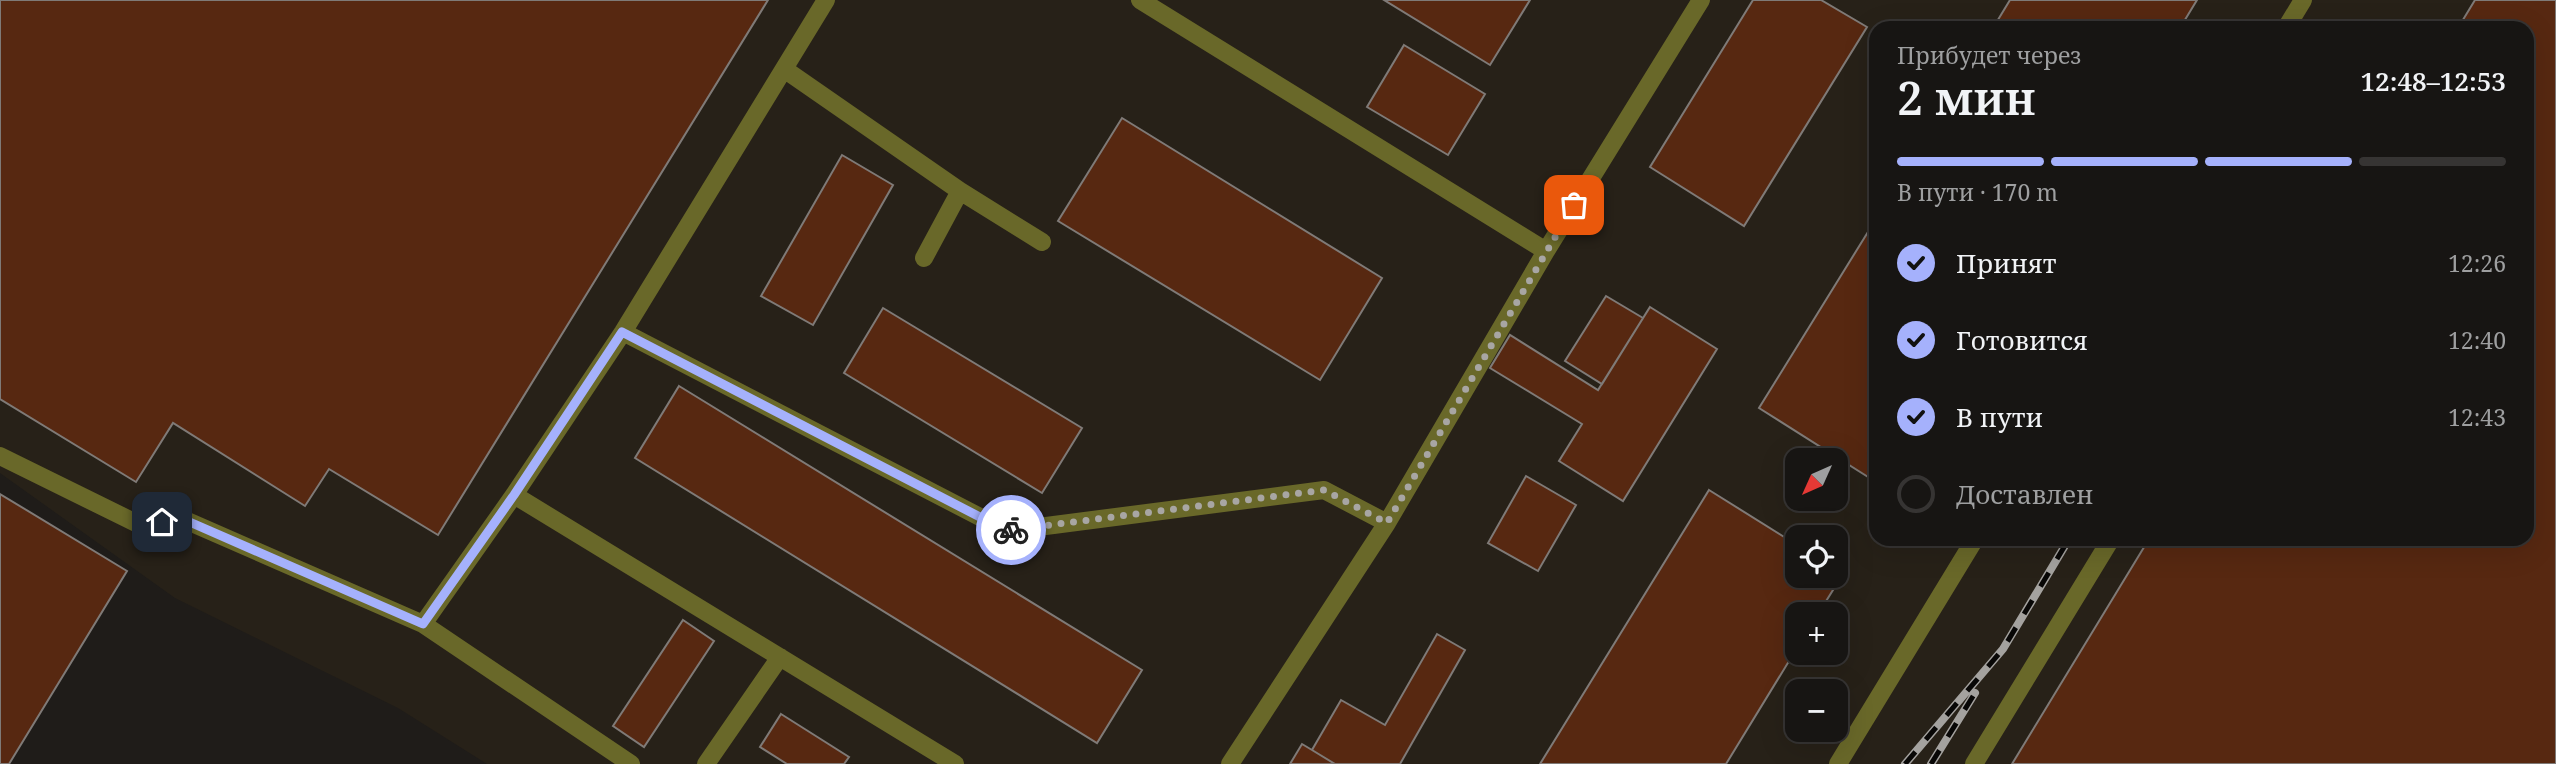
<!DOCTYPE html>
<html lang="ru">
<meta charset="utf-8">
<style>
body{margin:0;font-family:"Noto Serif",serif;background:#201e1c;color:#f1f3f6;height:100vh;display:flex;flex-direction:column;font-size:26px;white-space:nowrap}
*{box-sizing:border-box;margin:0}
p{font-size:23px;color:#9e9fa0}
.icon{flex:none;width:38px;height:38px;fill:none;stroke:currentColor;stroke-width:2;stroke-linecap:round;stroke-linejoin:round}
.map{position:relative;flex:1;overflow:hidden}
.details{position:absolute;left:1869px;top:21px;width:665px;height:525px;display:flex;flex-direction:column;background:#171513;border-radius:21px;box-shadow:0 7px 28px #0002,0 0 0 2px #363433}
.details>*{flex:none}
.needle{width:46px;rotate:225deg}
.tools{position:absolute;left:1785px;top:448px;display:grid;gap:14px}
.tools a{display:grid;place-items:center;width:63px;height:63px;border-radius:14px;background:#171513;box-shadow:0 7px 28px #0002,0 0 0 2px #363433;font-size:35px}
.pin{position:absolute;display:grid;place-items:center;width:60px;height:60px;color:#fff;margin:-30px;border-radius:14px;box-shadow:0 4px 10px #0006}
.courier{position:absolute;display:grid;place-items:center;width:70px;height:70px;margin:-35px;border:5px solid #a5b1fc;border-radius:50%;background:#fff;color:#222;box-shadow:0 2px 9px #0007}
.head em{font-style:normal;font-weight:600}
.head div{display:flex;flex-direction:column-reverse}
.head{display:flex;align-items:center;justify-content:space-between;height:119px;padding:0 28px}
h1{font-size:46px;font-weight:600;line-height:52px}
.bar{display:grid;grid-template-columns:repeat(4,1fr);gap:10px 7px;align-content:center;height:84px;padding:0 28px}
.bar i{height:9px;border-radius:5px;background:#363433}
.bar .current{background:#a5b1fc}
.bar p{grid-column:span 4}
ol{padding:0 28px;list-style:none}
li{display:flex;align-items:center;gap:21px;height:77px}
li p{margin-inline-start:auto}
li .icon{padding:7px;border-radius:50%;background:#a5b1fc;color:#111;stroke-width:4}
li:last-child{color:#9e9fa0}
li i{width:38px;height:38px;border:4px solid #363433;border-radius:50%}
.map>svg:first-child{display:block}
.built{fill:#272118;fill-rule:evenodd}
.building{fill:#572811;stroke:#7f7a77;stroke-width:2}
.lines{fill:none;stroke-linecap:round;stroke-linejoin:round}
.minor{stroke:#696829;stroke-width:18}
.rail-casing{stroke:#a4a29f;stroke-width:8}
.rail{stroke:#080706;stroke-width:5;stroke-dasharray:16;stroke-linecap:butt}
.done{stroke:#a8a6a3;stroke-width:7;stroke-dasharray:0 12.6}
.route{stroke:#a5b1fc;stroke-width:9}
</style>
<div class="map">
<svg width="2556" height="764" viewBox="0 0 2556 764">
<rect width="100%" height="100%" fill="#1f1c19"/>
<path class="built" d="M0,0H2556V764H487L398,708L175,598L0,473ZM1876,28H2527V539H1876ZM1797,460H1836V499H1797ZM1797,537H1836V576H1797ZM1797,614H1836V653H1797ZM1797,691H1836V730H1797Z"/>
<path class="building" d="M0,0H768L438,535L329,469L305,506L173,423L136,482L0,399Z
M1384,0H1530L1490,65Z
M1753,0H1821L1867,27L1744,226L1650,167Z
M2010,0H2197L2180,28H1993Z
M2475,0H2556V764H2012L2149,539H2527V28H2458Z
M1404,45L1485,94L1448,155L1367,107Z
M1122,118L1382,278L1320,380L1058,221Z
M842,155L893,185L813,325L761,296Z
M1876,219V482L1759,408Z
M1606,296L1643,318L1602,384L1565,361Z
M1650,307L1717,349L1623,501L1559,461L1582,424L1490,368L1510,335L1598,390Z
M883,308L1082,428L1042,493L844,373Z
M679,386L1142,670L1097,743L635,458Z
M1526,476L1576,505L1538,571L1488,543Z
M1709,490L1797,545V576H1836V570L1843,574L1818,614H1797V648L1726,764H1540Z
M0,494L127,571L9,764H0Z
M683,620L714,641L644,747L613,726Z
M1437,634L1465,650L1400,764H1335L1312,750L1341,700L1385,725Z
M781,714L849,757L844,764H787L760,747Z
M1302,744L1312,750L1335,764H1290Z"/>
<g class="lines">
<path class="minor" d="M1140,0L1546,251L1701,0
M2286,28L2303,0
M784,69L960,191L924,258
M960,191L1042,242
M623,332L1007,531L1324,490L1387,523
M0,456L140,525L185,520L423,624L514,495L623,332L826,0
M514,495L955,764
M423,624L631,764
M706,764L780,657
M1230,764L1387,523L1546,251
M1838,764L1975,539
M1974,764L2111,539"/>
<defs>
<path id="rail" d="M1905,764L2003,649L2069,539
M1931,764L1975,693"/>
</defs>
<use href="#rail" class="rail-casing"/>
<use href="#rail" class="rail"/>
</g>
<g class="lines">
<path class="done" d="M1011,530L1324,490L1387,523L1574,205"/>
<path class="route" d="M162,522L185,520L423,624L514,495L622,332L1007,531L1011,530"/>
</g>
</svg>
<div class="tools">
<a><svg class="needle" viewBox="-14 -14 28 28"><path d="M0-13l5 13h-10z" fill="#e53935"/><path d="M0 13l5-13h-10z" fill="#9e9fa0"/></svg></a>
<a><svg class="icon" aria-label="locate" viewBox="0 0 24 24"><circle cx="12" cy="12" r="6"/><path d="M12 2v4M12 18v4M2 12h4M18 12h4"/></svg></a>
<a>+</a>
<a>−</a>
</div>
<div class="pin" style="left:1574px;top:205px;background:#ea580c"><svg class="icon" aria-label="bag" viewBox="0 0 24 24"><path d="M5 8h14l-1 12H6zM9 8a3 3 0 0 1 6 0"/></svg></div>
<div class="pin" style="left:162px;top:522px;background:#1f2937"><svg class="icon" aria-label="home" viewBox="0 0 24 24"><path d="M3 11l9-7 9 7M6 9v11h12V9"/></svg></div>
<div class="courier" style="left:1011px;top:530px"><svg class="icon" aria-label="bike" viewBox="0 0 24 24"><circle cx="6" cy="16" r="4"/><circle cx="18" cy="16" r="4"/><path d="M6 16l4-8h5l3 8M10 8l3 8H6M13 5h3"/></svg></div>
<section class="details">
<div class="head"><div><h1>2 мин</h1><p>Прибудет через</p></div><em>12:48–12:53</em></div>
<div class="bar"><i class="current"></i><i class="current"></i><i class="current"></i><i></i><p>В пути · 170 m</p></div>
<ol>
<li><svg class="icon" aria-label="check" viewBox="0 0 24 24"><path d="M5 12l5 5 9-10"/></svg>Принят<p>12:26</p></li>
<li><svg class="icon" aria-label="check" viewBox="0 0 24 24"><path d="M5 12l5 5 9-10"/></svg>Готовится<p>12:40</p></li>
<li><svg class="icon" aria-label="check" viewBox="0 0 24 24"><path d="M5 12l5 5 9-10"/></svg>В пути<p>12:43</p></li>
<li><i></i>Доставлен</li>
</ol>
</section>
</div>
